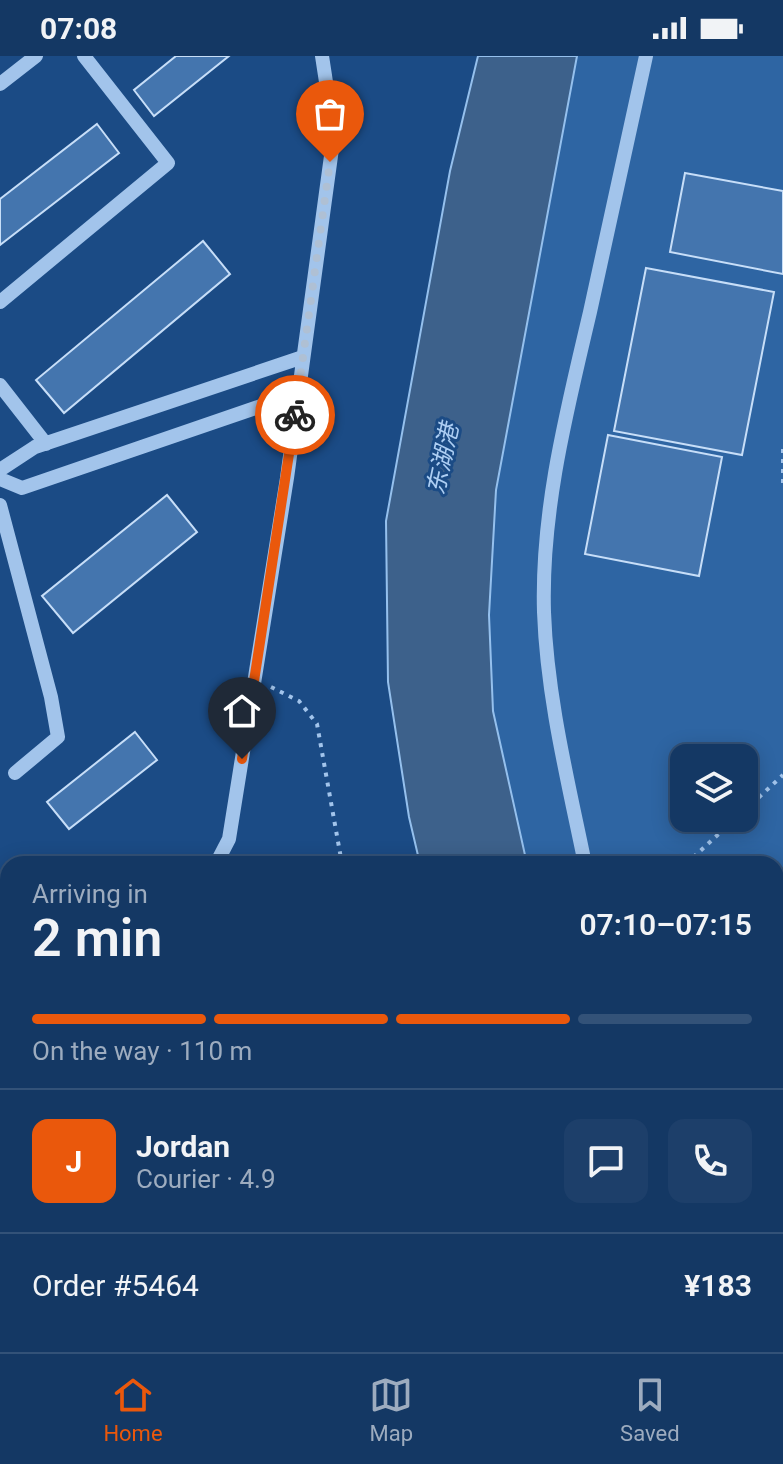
<!DOCTYPE html>
<meta charset="utf-8">
<style>
body{margin:0;font-family:Roboto,"Noto Sans SC",sans-serif;background:#1d3f6a;color:#f1f3f6;height:100vh;display:flex;flex-direction:column;font-size:30px;white-space:nowrap}
*{box-sizing:border-box;margin:0}
p{font-size:26px;color:#9dacbf}
.icon{flex:none;width:44px;height:44px;fill:none;stroke:currentColor;stroke-width:2;stroke-linecap:round;stroke-linejoin:round}
.map{position:relative;flex:1;overflow:hidden}
.side{position:absolute;left:0px;top:800px;width:784px;height:496px;display:flex;flex-direction:column;background:#143864;border-radius:24px 24px 0 0;box-shadow:0 4px 20px #0003,0 0 0 2px #335278}
.side>*{flex:none}
.tools{position:absolute;left:670px;top:688px;display:grid;gap:16px}
.tools a{display:grid;place-items:center;width:88px;height:88px;border-radius:16px;background:#143864;box-shadow:0 4px 20px #0003,0 0 0 2px #335278;font-size:40px}
.pin{position:absolute;display:grid;place-items:center;width:68px;height:68px;color:#fff;margin:-82px -34px;border-radius:50% 50% 50% 0;rotate:-45deg;box-shadow:0 0 8px #0007}
.pin .icon{rotate:45deg}
.courier{position:absolute;display:grid;place-items:center;width:80px;height:80px;margin:-40px;border:6px solid #ea580c;border-radius:50%;background:#fff;color:#222;box-shadow:0 2px 10px #0007}
.headline em{font-style:normal;font-weight:600}
.headline div{display:flex;flex-direction:column-reverse}
.headline{display:flex;align-items:center;justify-content:space-between;height:136px;padding:0 32px}
h1{font-size:52px;font-weight:600;line-height:60px}
.bar{display:grid;grid-template-columns:repeat(4,1fr);gap:12px 8px;align-content:center;height:96px;padding:0 32px}
.bar i{height:10px;border-radius:6px;background:#335278}
.bar .current{background:#ea580c}
.bar p{grid-column:span 4}
.line{display:flex;align-items:center;gap:20px;padding:0 32px;border-top:2px solid #335278}
.line div{flex:1}
.round{display:grid;place-items:center;flex:none;width:84px;height:84px;border-radius:16px;background:#1d3f6a}
.status{display:flex;justify-content:space-between;align-items:center;height:56px;padding:0 40px;background:#143864;direction:ltr}
.status svg{height:22px;fill:currentColor}
.menu{display:flex;justify-content:space-around;align-items:center;height:112px;border-top:2px solid #335278;background:#143864;font-size:22px;color:#9dacbf}
.menu a{display:grid;justify-items:center;gap:4px}
.menu .current{color:#ea580c}
.map>svg:first-child{display:block}
.green{fill:#2e65a3;fill-rule:evenodd}
.water{fill:#3d618b;stroke:#95c0ed;stroke-width:2}
.lines{fill:none;stroke-linecap:round;stroke-linejoin:round}
.river{stroke:#3d618b;stroke-width:38}
.building{fill:#4475ae;stroke:#c7def8;stroke-width:2}
.path{stroke:#a2c4eb;stroke-width:4;stroke-dasharray:4 6;stroke-linecap:butt}
.minor{stroke:#a2c4eb;stroke-width:14}
.done{stroke:#afc0d4;stroke-width:8;stroke-dasharray:0 14.4}
.route{stroke:#ea580c;stroke-width:10}
.labels{text-anchor:middle;dominant-baseline:central;stroke-width:6;stroke-linejoin:round;paint-order:stroke}
.water-label{font-size:24px;font-style:italic;fill:#adcef3;stroke:#1b4b85}
</style>
<div class="status"><b>07:08</b><svg viewBox="0 0 49 12"><path d="M0 12V9h3v3zM5 12V6h3v6zM10 12V3h3v9zM15 12V0h3v12zM26 1h20v11H26zM47 4h2v5h-2z"/></svg></div>
<div class="map">
<svg width="783" height="1296" viewBox="0 0 783 1296">
<rect width="100%" height="100%" fill="#1b4b85"/>
<path class="green" d="M577,0H783V1296H647L645,1288H776V808H527L493,655L489,559L491,491L496,434ZM684,702H744V762H684Z"/>
<path class="water" d="M478,0H577L496,434L489,559L493,655L527,808H420L409,761L388,626L386,465L450,115Z
M541,1288H645L647,1296H542Z"/>
<g class="lines">
<path class="river" d="M0,1268L8,1250"/>
</g>
<path class="building" d="M176,0H229L154,60L134,34Z
M97,68L119,97L0,189V143Z
M685,117L783,135V218L670,196Z
M203,185L230,218L64,357L36,324Z
M646,212L774,236L742,399L614,375Z
M608,379L722,401L699,520L585,498Z
M167,439L197,476L73,577L42,540Z
M135,676L157,704L69,773L47,746Z
M340,1288H364L370,1296H329Z"/>
<g class="lines">
<path class="path" d="M783,393V431
M271,631L299,645L317,668L342,808
M744,755L783,719
M686,808L736,762
M447,1296L448,1288"/>
<path class="minor" d="M0,28L36,0
M0,246L168,107L84,0
M0,329L46,388
M0,414L35,391L303,301
M0,423L22,432L299,337
M0,449L51,641L58,681L15,717
M216,808L229,783L287,422L334,78L322,0
M585,808C568,725 547,641 544,556C541,454 567,354 590,256C609,171 627,85 646,0
M0,1014L8,1023
M0,1080L8,1074
M413,1288L415,1296
M695,1288L697,1296
M246,1296L255,1288"/>
</g>
<g class="lines">
<path class="done" d="M295,359L330,106"/>
<path class="route" d="M242,703L295,359"/>
</g>
<g class="labels">
<g class="water-label">
<text transform="translate(443 403) rotate(-78)">东湖港</text>
</g>
</g>
</svg>
<div class="tools">
<a><svg class="icon" aria-label="layers" viewBox="0 0 24 24"><path d="M12 4l9 5-9 5-9-5zM3 14l9 5 9-5"/></svg></a>
</div>
<div class="pin" style="left:330px;top:106px;background:#ea580c"><svg class="icon" aria-label="bag" viewBox="0 0 24 24"><path d="M5 8h14l-1 12H6zM9 8a3 3 0 0 1 6 0"/></svg></div>
<div class="pin" style="left:242px;top:703px;background:#1f2937"><svg class="icon" aria-label="home" viewBox="0 0 24 24"><path d="M3 11l9-7 9 7M6 9v11h12V9"/></svg></div>
<div class="courier" style="left:295px;top:359px"><svg class="icon" aria-label="bike" viewBox="0 0 24 24"><circle cx="6" cy="16" r="4"/><circle cx="18" cy="16" r="4"/><path d="M6 16l4-8h5l3 8M10 8l3 8H6M13 5h3"/></svg></div>
<section class="side">
<div class="headline"><div><h1>2 min</h1><p>Arriving in</p></div><em>07:10–07:15</em></div>
<div class="bar"><i class="current"></i><i class="current"></i><i class="current"></i><i></i><p>On the way · 110 m</p></div>
<div class="line" style="height:144px"><b class="round" style="background:#ea580c;color:#fff">J</b><div><b>Jordan</b><p>Courier · 4.9</p></div><a class="round"><svg class="icon" aria-label="chat" viewBox="0 0 24 24"><path d="M4 5h16v11H9l-5 4z"/></svg></a><a class="round"><svg class="icon" aria-label="phone" viewBox="0 0 24 24"><path d="M5 4h4l2 5-3 2q2 4 5 5l2-3 5 2v4C11 20 4 13 5 4z"/></svg></a></div>
<div class="line" style="height:104px"><div>Order #5464</div><b>¥183</b></div>
</section>
</div>
<nav class="menu">
<a class="current"><svg class="icon" aria-label="home" viewBox="0 0 24 24"><path d="M3 11l9-7 9 7M6 9v11h12V9"/></svg>Home</a>
<a><svg class="icon" aria-label="map" viewBox="0 0 24 24"><path d="M3 6l6-2 6 2 6-2v14l-6 2-6-2-6 2zM9 4v14M15 6v14"/></svg>Map</a>
<a><svg class="icon" aria-label="saved" viewBox="0 0 24 24"><path d="M7 4h10v16l-5-4-5 4z"/></svg>Saved</a>
</nav>
